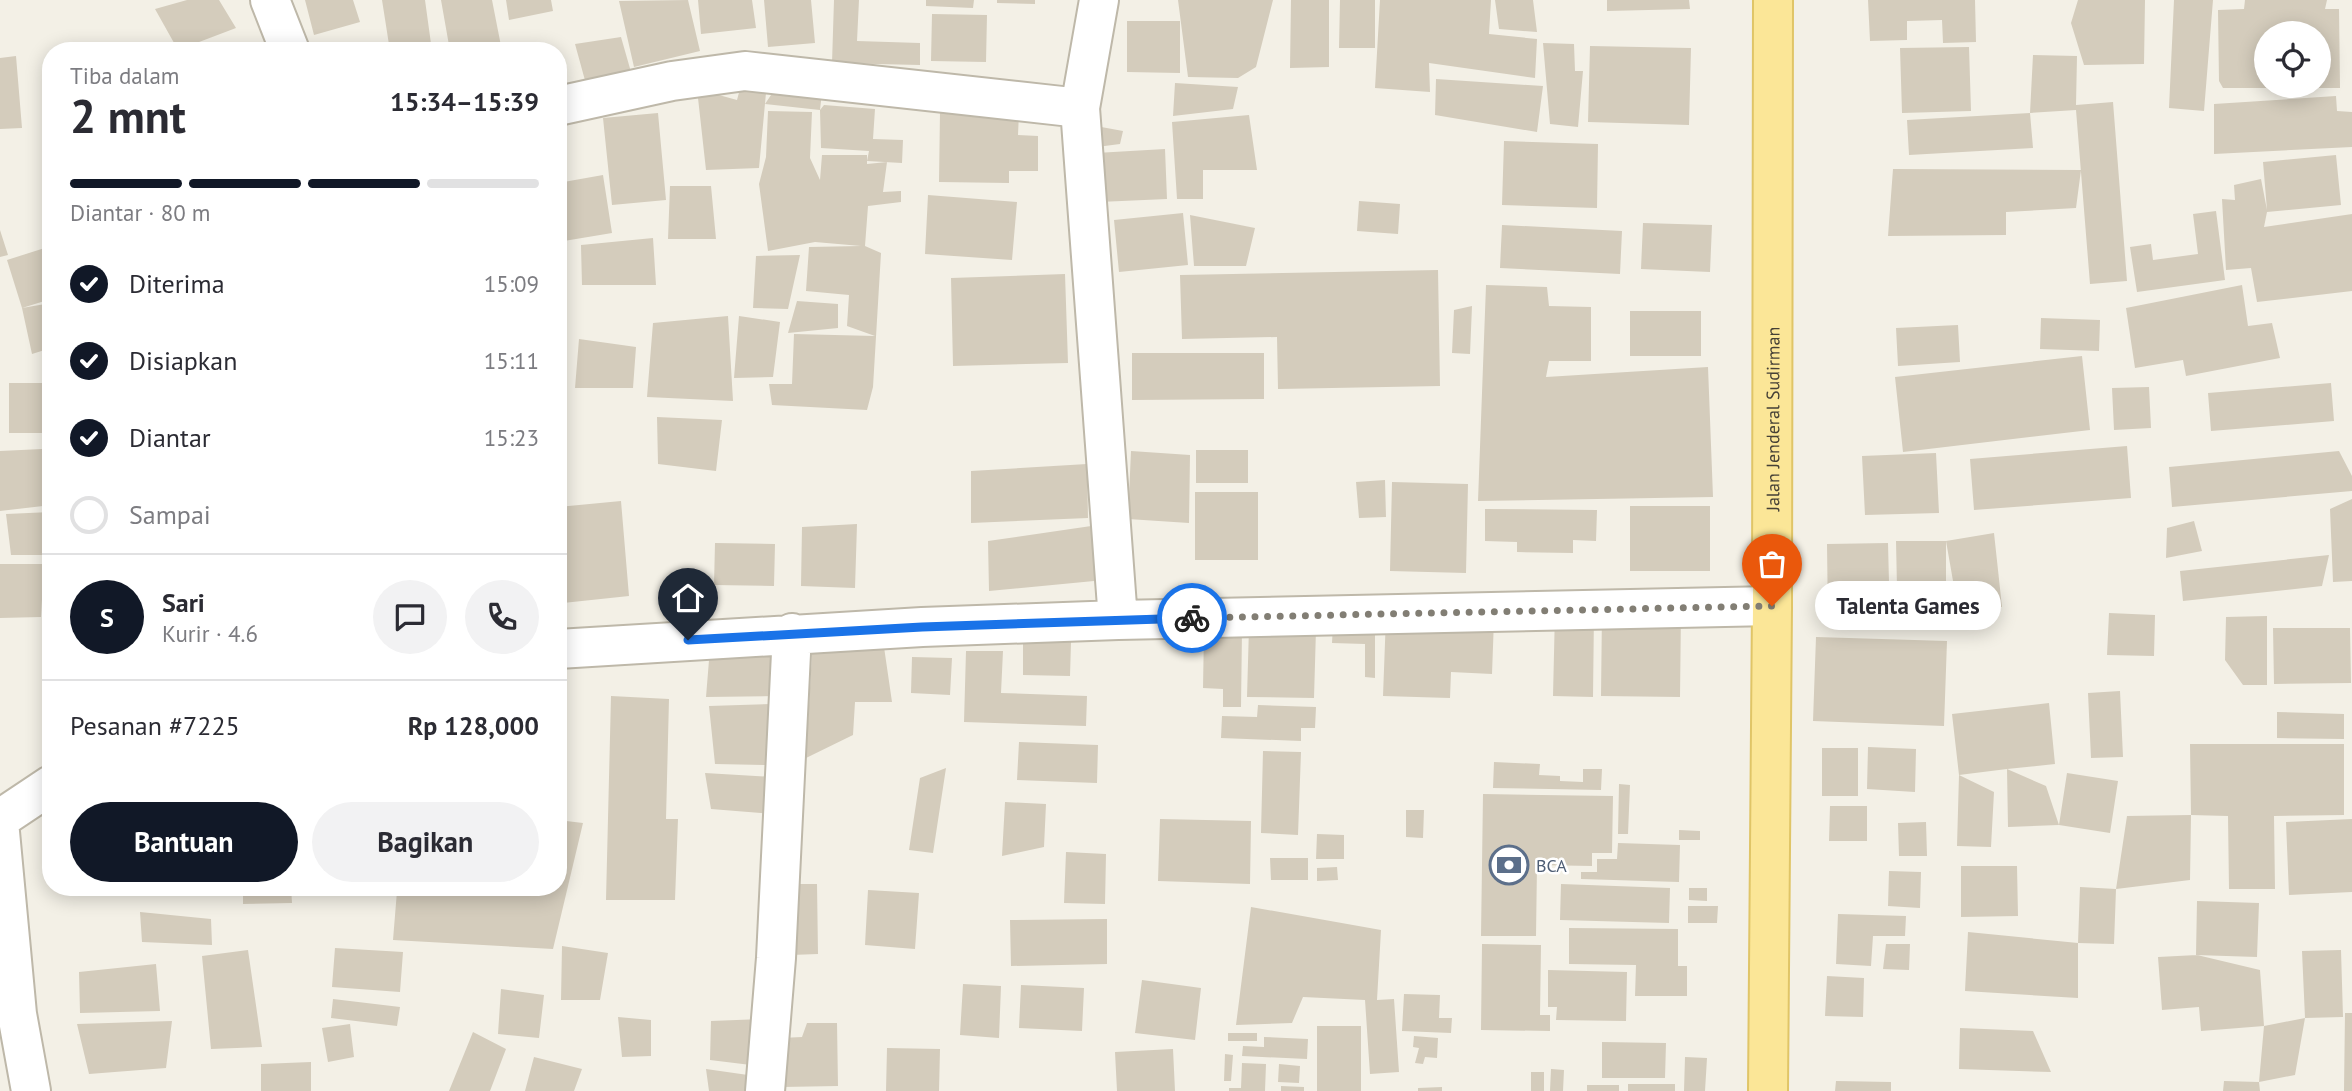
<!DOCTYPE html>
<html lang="id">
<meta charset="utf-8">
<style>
body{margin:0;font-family:"PT Sans",sans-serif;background:#f2f2f3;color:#2b2b33;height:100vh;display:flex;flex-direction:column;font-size:26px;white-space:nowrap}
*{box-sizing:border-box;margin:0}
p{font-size:23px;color:#7c7c81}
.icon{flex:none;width:38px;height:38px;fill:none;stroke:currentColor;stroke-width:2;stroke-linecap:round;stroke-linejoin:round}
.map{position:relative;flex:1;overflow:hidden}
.panel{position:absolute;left:42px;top:42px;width:525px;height:854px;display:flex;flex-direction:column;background:#fff;border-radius:28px;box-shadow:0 4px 18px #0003}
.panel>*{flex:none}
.controls{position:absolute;left:2254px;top:21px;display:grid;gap:14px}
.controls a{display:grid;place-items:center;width:77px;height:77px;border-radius:50%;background:#fff;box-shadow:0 4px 18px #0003;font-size:35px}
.pin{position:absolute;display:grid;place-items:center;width:60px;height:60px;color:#fff;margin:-72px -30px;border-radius:50% 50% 50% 0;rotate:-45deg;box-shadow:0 0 7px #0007}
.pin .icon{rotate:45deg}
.courier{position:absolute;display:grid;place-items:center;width:70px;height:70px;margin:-35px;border:5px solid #1a73e8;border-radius:50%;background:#fff;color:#222;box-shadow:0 2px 9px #0007}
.bubble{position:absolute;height:49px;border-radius:24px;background:#fff;box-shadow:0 4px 18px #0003;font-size:23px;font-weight:800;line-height:49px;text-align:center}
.headline em{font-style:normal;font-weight:800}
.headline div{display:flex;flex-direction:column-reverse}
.headline{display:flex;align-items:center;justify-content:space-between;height:119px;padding:0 28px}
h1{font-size:46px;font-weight:800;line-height:52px}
.bar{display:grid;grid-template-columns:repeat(4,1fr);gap:10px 7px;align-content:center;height:84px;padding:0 28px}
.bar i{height:9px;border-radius:5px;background:#e1e1e2}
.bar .on{background:#111827}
.bar p{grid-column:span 4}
.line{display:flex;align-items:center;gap:18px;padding:0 28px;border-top:2px solid #e1e1e2}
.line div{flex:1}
.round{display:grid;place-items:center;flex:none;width:74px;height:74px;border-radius:37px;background:#f2f2f3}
ol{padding:0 28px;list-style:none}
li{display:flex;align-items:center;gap:21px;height:77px}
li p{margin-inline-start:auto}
li .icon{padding:7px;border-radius:50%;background:#111827;color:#fff;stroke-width:4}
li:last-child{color:#7c7c81}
li i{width:38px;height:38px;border:4px solid #e1e1e2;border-radius:50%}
.primary-button{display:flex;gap:14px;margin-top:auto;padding:14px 28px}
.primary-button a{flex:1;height:80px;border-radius:42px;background:#111827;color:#fff;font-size:28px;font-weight:800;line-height:80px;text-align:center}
.primary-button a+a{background:#f2f2f3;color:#2b2b33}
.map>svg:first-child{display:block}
.building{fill:#d4ccbc}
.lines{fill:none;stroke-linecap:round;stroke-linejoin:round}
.minor-casing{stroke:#beb8a9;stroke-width:42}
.primary-casing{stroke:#e0c567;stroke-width:42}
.minor{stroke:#fff;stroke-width:38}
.primary{stroke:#fbe697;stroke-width:38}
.done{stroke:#827e74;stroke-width:7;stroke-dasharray:0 12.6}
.route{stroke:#1a73e8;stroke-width:9}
.labels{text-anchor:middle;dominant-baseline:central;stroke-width:5;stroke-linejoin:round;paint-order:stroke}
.street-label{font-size:18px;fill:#454036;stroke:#fff}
.service-label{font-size:18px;fill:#4e5e75;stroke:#fff;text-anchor:start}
</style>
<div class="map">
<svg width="2352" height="1091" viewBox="0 0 2352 1091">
<rect width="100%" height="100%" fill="#f3f0e6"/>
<path class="building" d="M187,0H219L236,28L178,50L155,9Z
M305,0H353L360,22L314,35Z
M382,0H425L432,51H390Z
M441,0H492L502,51H450Z
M506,0H551L553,11L509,20Z
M688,0L700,51L634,67L619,1Z
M698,0H752L756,28L701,34Z
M764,0H811L815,43L768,47Z
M834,0H859L857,41L920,43V65L832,63Z
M926,0H974L973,8L926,6Z
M997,0H1035V4L997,3Z
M1178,0H1273L1256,67L1238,78L1188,77Z
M1291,0H1329V67L1290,68Z
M1340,0H1375V48H1339Z
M1380,0H1491L1489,34L1537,39L1535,78L1429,63L1430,92L1375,88Z
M1495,0H1533L1537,32L1499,29Z
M1607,0H1689L1690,9L1607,11Z
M1868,0H1975L1976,42L1943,43L1942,20L1907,21V40L1870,41Z
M2078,0H2145L2144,64L2084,65L2071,23Z
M2174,0H2213L2204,111L2169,108Z
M2245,0H2327L2325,9H2339L2340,88H2319V33H2266V88H2223L2219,81L2218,10L2244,9Z
M932,14L987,15L986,62L931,61Z
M1127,21H1180V73L1127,72Z
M621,37L631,72L586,84L575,44Z
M165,43L171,51H133V50Z
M1543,43L1574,44L1575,71H1583L1578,127L1550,124Z
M1590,46L1691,48L1689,125L1588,122Z
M1969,47L1971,111L1902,113L1900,48Z
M2033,55L2077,56L2076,105L2113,102L2127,281L2090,284L2076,110L2030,113Z
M16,56L22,128L0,129V58Z
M1436,79L1543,86L1537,132L1435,115Z
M781,80L823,84L820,110L765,104Z
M767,82L759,168L706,170L697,89L737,100L741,85Z
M1175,83L1238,87L1233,109L1173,116Z
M2336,96L2337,111L2352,112V147L2214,154V104Z
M824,105L875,109L873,139L903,140L902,163L867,161V164L887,162L883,192L901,191V202L868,206L865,246L881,253L873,387L867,410L772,405L769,384H792L794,334L875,336L847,326L849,295L806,291L809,247L861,246L815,242L768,251L759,184L766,157L768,111L812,112L810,158L820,180L822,155H867V161L869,151L821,148L820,110Z
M940,112H1019L1018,135L1038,136V171H1009V183L939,182Z
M658,113L666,200L612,205L603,118Z
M2030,113L2033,148L1909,155L1907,120Z
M1249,115L1257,170H1203V199H1177L1172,122Z
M1085,124L1123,131L1120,144L1089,148Z
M1504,141L1598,144L1597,208L1502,205Z
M1165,149L1167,199L1099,202L1096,153Z
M2336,155L2341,205L2267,212L2264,227L2352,214V291L2257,302L2251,268L2226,270L2222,199L2235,200L2234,185L2261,179L2267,210L2263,162Z
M1893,169L2081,170L2076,208L2006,212V235L1888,236Z
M603,175L612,233L558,242V183Z
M670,186H711L716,239H668Z
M928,195L1017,202L1012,260L925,254Z
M1359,201L1400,204L1398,234L1357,231Z
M2216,211L2225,280L2137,292L2130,247L2151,244L2153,260L2198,254L2193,214Z
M1183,213L1188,265L1119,272L1114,220Z
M1190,215L1255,228L1246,266H1194Z
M1643,223L1712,225L1710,272L1641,269Z
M1502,225L1622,231L1620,274L1500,268Z
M0,230L8,255L0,257Z
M653,238L656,285H582L581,245Z
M51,246V299L22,308L51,303V348L32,354L22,308L7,260Z
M800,255L788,309L753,308L756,256Z
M1438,270L1440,386L1278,389L1277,337L1182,339L1180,275Z
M1065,274L1068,363L953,366L951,278Z
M1486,285L1547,287L1549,306L1591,307V361H1549L1546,377L1708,367L1713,497L1478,501Z
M2242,285L2248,326L2272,323L2280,358L2186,376L2183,360L2135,368L2126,308Z
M797,301L838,304V328L788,333Z
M1472,306L1470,354L1452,353L1454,310Z
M1630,311H1701V356H1630Z
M728,316L733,401L647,397L653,323Z
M739,316L780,322L773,377L734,378Z
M2041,318L2100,320L2099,351L2040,349Z
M1958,325L1960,362L1898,366L1896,328Z
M579,339L636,347L633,388H575Z
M1132,353H1264V399L1132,400Z
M2082,356L2090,430L1903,452L1895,377Z
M9,383H51V433H9Z
M2331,383L2334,421L2211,431L2208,393Z
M2149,387L2151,428L2114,430L2112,388Z
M657,417L722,420L716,471L658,464Z
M2127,446L2131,498L1974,510L1970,459Z
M42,449L43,506L0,511V451Z
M1196,450H1248V483H1196Z
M1131,451L1190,455L1189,523L1128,519Z
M2339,451L2352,476V491L2172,507L2169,467Z
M1936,453L1939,513L1865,515L1862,456Z
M1087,464L1088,518L971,523V471Z
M1385,480L1386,517L1359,518L1356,482Z
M1392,482L1468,484L1466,573L1390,571Z
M1195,492H1258V560H1195Z
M2352,499V581L2333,582L2330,509Z
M621,501L629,596L563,603L558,556V507Z
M1630,506H1710V571H1630Z
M1485,509L1597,510L1596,541L1573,540V553L1517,552V542L1485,541Z
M51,512V555H11L6,514Z
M2194,521L2202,551L2166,558L2167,528Z
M857,524L855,588L801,586L802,527Z
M1098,525L1094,581L989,591L988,541Z
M1994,533L2002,607L1956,598L1946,541Z
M1896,541H1946V589L1897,588Z
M715,543L775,544L774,586L714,585Z
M1888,543L1890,622L1828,623L1827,544Z
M2329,555L2322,586L2183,601L2180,571Z
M0,564H44L41,617L0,618Z
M1555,611L1594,612L1593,697L1553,696Z
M1602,611H1681L1680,697L1601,696Z
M2109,613L2155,615L2154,656L2107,655Z
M1386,616L1494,619L1492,674L1451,672L1450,698L1383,696Z
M2267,616V685H2243L2225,660L2226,617Z
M1333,624H1375V678L1365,677V644L1332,643Z
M1249,627L1316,629L1314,698L1247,697Z
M2273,628H2350L2351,683L2274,684Z
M1204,630H1242L1241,707H1223V689L1203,688Z
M1816,637L1947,641L1944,726L1813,721Z
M1023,641L1071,642L1070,676L1023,675Z
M884,647L892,702H855L853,735L806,758L812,653Z
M710,648L780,651L779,696L706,697Z
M966,651H1003L1001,693L1087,696L1086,726L964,722Z
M912,657L952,658L950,695L911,693Z
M2120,691L2123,757L2091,758L2088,693Z
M611,696L669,699L666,819H678L675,900H606Z
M2049,703L2055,764L2007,769L2046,786L2059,825L2008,827L2007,769L1959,775L1994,792L1991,847L1957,846L1959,775L1952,714Z
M772,704L768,765L715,764L709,706Z
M1258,705L1316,707L1315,728H1301V741L1221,738L1222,716L1257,717Z
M2277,712L2344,714V739L2277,738Z
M1019,742L1098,745L1097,783L1017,780Z
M2190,744H2344V815L2274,816L2275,889H2229L2228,816L2191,815Z
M1868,747L1916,749L1915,792L1867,789Z
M1822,748H1858V796H1822Z
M1263,751L1301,752L1298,835L1261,833Z
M1494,762L1540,764L1539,775L1560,776V781L1583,782V769H1602L1601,790L1493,788Z
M946,768L933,853L909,850L920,778Z
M705,773L773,777V814L711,809Z
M2067,773L2118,781L2110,833L2059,825Z
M1619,784L1630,785L1628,834H1618Z
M1483,794L1613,796L1612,853H1592V866L1537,865L1536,936H1481Z
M1005,802L1046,804L1044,847L1002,856Z
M1830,806H1867V841H1829Z
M1406,810H1424L1423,838L1406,837Z
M2191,815L2190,880L2116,889L2114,944L2078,943L2080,887L2116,889L2127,816Z
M1160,819L1251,821L1250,884L1158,881Z
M2352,819V892L2289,895L2286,822Z
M558,820L583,823L553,949L393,940L397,891L402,887H558Z
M1926,822L1927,856H1899L1898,823Z
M1679,830L1700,831V840H1679Z
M1317,834L1344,835V859H1316Z
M1618,843L1680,845L1679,882L1581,879V872H1597V859H1617Z
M1066,852L1106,854L1105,904L1064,903Z
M1270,858H1308V880H1271Z
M1961,866H2017L2018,916L1961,917Z
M1337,867L1338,880L1317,881V868Z
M1889,871L1921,872L1920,908L1888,906Z
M790,884H817L818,954L791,955Z
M1561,884L1670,888L1669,923L1560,920Z
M243,887H291L292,903L243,904Z
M1689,888H1707V901L1689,900Z
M868,890L919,893L915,949L865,945Z
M2197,901L2259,903L2257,957L2196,955Z
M1688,906H1718L1717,923H1688Z
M1251,907L1381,930L1377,1000L1394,999L1399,1072L1370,1074L1365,1000L1303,997L1292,1023L1236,1025Z
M140,912L211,919L212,945L142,942Z
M1838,914L1906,916L1905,936H1873L1871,966L1836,964Z
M1107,919V964L1011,966L1010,920Z
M1569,928L1678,929V966H1687V996H1635L1636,965L1569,964Z
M1968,932L2078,943V998L1965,991Z
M1482,944L1541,945L1540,1015H1550V1031L1481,1030Z
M1886,944H1910L1909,970L1883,969Z
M562,946L608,953L600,1000H561Z
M335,948L403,952L400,992L332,987Z
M248,950L262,1047L211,1049L202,956Z
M2341,950L2343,1017L2305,1018L2302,951Z
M2197,955L2260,970L2264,1026L2305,1018L2295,1075L2259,1082L2264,1026L2201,1031L2199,1007L2162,1010L2158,957Z
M156,964L160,1011L80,1013L79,972Z
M1548,970L1627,972L1626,1021L1556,1020L1557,1007H1548Z
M1827,976L1864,978L1863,1017L1825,1016Z
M1142,980L1201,988L1195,1040L1135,1033Z
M963,984L1001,986L999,1038L960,1035Z
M1021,985L1084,988L1082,1031L1019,1028Z
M501,989L544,995L539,1038L498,1034Z
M1404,994L1440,995L1439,1018H1452L1451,1033L1402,1031Z
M333,999L400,1007L397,1026L331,1018Z
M2345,1013H2352V1091H2344Z
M618,1017L651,1020V1056L622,1057Z
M762,1019L759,1066L710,1060L711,1021Z
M172,1021L166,1068L89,1074L77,1024Z
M807,1023H837L838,1086L782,1087L781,1038L802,1037Z
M350,1024L354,1057L328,1062L322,1028Z
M1317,1026H1361V1091H1317Z
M1960,1028L2033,1031L2051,1072L1959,1069Z
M473,1032L506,1049L490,1091H449Z
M1228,1033H1257V1041H1228Z
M1414,1036L1438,1038L1437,1058L1425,1057L1423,1064L1415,1063L1419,1048L1413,1047Z
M1264,1037L1308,1039L1307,1059L1242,1056L1243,1046L1264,1047Z
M1602,1042L1666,1043L1665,1078H1602Z
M887,1048L940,1049L939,1091H886Z
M1173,1049L1175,1091H1117L1115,1052Z
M1225,1054L1233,1055L1231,1081H1224Z
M534,1057L582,1069L574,1091H525Z
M1685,1057L1707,1058L1705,1091H1684Z
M311,1062V1091H261V1064Z
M1242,1063L1266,1064L1265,1091H1229V1088H1241Z
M1279,1064L1300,1066L1299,1083L1278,1082Z
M706,1069L748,1075L745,1091H709Z
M1551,1069L1564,1070L1563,1091H1550Z
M1531,1072H1544V1091H1531Z
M1836,1081L1891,1082V1091H1835Z
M2224,1081L2259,1082L2260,1091H2223Z
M1628,1084H1675V1091H1628Z
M1587,1085H1619V1091H1587Z
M1281,1086L1304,1087V1091H1281Z
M1442,1087V1091H1418V1088Z"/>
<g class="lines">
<defs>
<path id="minor" d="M270,0L290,51
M1099,0L1080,108L1118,620
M558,106L672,81L745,71L1080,108
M558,649L922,627L1118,620L1772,606
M0,819L51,785
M0,832L17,1014L31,1091
M765,1091L776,958L792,633"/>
<g id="primary">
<path id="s1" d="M1768,1091L1772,606L1773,0"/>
</g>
</defs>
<use href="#minor" class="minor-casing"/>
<use href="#primary" class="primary-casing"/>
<use href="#minor" class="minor"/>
<use href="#primary" class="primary"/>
</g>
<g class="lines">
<path class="done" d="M1192,618L1772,606"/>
<path class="route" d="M688,640L922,627L1192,618"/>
</g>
<defs>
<symbol id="bank-ring" viewBox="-11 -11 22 22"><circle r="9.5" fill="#fff" stroke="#5c6f8a" stroke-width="1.5"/><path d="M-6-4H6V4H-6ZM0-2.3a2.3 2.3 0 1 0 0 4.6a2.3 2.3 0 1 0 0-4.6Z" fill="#5c6f8a"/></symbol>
</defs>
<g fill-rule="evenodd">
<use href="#bank-ring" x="1487" y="843" width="44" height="44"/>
</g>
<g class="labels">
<g class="street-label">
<text stroke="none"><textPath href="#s1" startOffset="672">Jalan Jenderal Sudirman</textPath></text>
</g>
<g class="service-label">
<text x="1536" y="865">BCA</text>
</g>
</g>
</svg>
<div class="controls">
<a><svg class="icon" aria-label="locate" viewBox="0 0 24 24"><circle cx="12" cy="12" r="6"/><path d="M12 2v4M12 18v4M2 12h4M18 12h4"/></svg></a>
</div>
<div class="pin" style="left:1772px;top:606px;background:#ea580c"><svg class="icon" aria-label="bag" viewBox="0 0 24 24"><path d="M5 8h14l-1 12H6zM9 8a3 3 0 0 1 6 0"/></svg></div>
<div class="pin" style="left:688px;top:640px;background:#1f2937"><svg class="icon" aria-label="home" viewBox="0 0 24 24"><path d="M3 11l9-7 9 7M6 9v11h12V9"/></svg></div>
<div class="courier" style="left:1192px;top:618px"><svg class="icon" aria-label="bike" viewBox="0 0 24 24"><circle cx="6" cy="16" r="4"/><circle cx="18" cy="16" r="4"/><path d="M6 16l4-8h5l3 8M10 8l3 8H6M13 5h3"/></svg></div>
<div class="bubble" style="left:1815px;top:581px;width:186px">Talenta Games</div>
<section class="panel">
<div class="headline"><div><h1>2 mnt</h1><p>Tiba dalam</p></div><em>15:34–15:39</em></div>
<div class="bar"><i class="on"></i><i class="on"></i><i class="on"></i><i></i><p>Diantar · 80 m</p></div>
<ol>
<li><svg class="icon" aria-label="check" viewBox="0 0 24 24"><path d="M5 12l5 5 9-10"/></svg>Diterima<p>15:09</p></li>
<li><svg class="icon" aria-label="check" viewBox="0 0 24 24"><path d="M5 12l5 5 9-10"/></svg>Disiapkan<p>15:11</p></li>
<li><svg class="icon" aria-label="check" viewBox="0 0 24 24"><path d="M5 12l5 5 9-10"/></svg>Diantar<p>15:23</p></li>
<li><i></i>Sampai</li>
</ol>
<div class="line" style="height:126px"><b class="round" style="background:#111827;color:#fff">S</b><div><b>Sari</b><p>Kurir · 4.6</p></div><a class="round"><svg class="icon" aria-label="chat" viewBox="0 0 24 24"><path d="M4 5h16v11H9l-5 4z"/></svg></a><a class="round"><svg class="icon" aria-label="phone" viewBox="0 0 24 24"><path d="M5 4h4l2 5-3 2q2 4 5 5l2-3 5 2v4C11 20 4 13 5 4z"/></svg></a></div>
<div class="line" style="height:91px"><div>Pesanan #7225</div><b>Rp 128,000</b></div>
<div class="primary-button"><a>Bantuan</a><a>Bagikan</a></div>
</section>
</div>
